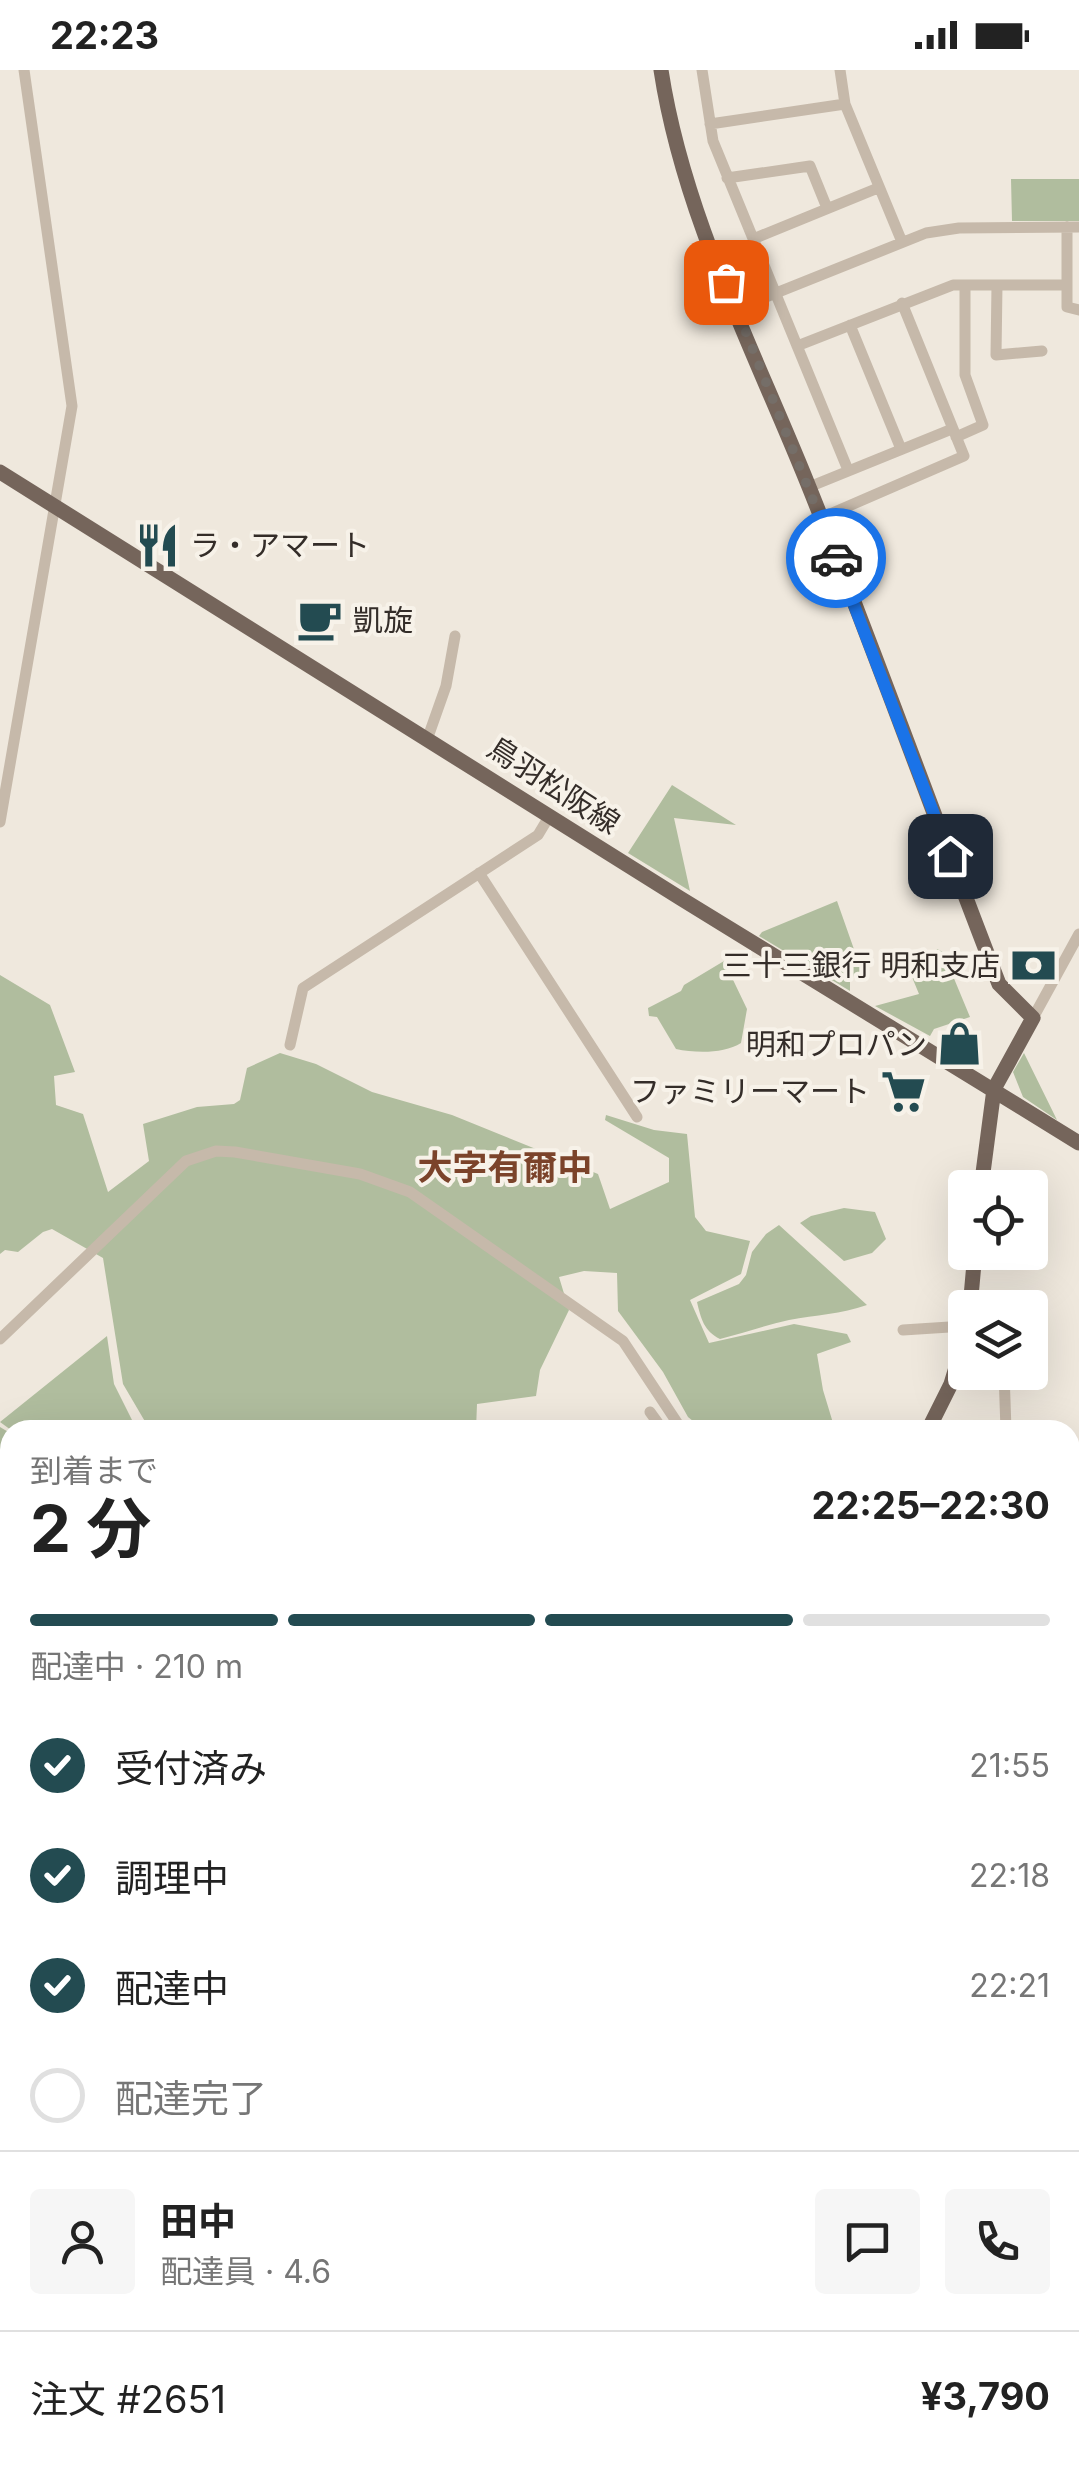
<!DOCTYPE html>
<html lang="ja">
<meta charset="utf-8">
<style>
body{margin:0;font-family:Inter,"Noto Sans JP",sans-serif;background:#f6f6f6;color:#222;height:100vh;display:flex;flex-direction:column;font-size:38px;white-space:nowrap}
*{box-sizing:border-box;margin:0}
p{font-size:32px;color:#767676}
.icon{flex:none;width:55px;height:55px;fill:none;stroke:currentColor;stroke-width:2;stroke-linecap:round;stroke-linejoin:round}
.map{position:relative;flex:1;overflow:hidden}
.details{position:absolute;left:0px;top:1350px;width:1080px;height:1062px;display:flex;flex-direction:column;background:#fff;border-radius:30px 30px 0 0;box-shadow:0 10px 40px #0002}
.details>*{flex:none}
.buttons{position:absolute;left:948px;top:1100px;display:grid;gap:20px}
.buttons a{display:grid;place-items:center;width:100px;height:100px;border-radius:10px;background:#fff;box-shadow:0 10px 40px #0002;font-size:50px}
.pin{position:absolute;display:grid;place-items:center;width:85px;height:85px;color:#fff;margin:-42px;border-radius:20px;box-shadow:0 5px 15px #0006}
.courier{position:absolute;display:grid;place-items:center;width:100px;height:100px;margin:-50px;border:8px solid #1a73e8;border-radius:50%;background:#fff;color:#222;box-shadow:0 2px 12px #0007}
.summary em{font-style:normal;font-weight:700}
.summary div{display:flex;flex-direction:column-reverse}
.summary{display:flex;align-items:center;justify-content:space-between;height:170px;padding:0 30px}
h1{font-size:65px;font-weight:700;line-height:75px}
.bar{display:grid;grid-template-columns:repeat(4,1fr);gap:15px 10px;align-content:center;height:120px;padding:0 30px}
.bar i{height:12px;border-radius:8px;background:#e0e0e0}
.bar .selected{background:#234b51}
.bar p{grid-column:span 4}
.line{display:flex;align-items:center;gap:25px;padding:0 30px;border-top:2px solid #e0e0e0}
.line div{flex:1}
.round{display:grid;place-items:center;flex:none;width:105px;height:105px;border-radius:10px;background:#f6f6f6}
ol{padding:0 30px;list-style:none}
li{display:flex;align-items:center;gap:30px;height:110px}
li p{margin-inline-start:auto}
li .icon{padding:10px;border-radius:50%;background:#234b51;color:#fff;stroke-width:4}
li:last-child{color:#767676}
li i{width:55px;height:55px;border:5px solid #e0e0e0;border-radius:50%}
.status{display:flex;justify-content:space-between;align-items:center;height:70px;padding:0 50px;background:#fff;direction:ltr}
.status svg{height:28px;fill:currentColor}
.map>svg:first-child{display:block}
.green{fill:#b0bd9e}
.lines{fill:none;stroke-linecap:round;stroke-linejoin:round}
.minor{stroke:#c6b9aa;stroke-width:11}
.major{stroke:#75655b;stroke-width:15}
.done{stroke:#756e68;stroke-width:10;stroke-dasharray:0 18}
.route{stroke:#1a73e8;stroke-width:12}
.labels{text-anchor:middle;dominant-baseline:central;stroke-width:8;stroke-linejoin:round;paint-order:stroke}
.poi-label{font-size:30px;fill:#342d29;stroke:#f7f2e9;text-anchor:end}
.street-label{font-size:30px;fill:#342d29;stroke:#f7f2e9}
.quarter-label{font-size:35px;font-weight:bold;fill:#7b432a;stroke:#f7f2e9}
</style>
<div class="status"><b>22:23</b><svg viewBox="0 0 49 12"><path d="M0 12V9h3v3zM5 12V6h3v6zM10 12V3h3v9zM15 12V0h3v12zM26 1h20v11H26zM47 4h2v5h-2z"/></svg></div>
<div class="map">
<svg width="1079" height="2411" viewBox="0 0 1079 2411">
<rect width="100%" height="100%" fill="#efe8dd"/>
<path class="green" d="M1011,109H1079V151H1012Z
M672,715L736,755L674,748L690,821L628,783Z
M837,831L862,902L850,908V921L759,866L762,862Z
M937,879L943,882L970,947L934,959L930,966L875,936L919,924L907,895L936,883Z
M724,891L747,939L741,973C724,984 695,983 676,979L657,947L649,946L648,938L681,921L684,915Z
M0,905L50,935L75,1002L54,1006L56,1035L83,1044L108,1122L149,1091L143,1054L197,1037L234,1034L240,1030L247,998L280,983L316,994L372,1022L452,1045L598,1104L610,1139L669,1112V1088L605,1050L606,1045L654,1060L687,1064L695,1147L706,1161L750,1171L741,1204L690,1230L709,1273L794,1254L847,1264L851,1272L817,1284L823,1320L833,1353L846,1352L848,1360H704L688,1347L663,1302L618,1241L617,1203L584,1201L559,1207L569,1240L540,1300L536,1326L477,1334L476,1360H150L123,1314L103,1188L52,1159L43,1162L18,1182L5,1180L0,1184Z
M1024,983L1057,1050L1023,1027L1013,1002Z
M844,1138L875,1142L886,1169L872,1183L844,1191L800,1153L811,1146Z
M779,1155L867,1235C841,1244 816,1245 789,1250C766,1255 743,1263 720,1269C704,1261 701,1249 697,1232L739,1214L746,1205L752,1182L766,1164Z
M107,1266L114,1314L137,1360H11L0,1352Z
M0,1357L10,1363V1613L4,1618L0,1613Z
M0,1900L10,1902V2402H864L869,2411H0Z"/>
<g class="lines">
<path class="minor" d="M702,0L713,71L848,400
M840,0L845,34L902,172
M710,54L845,34
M727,108L810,96L827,138
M1067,157V215
M753,169L878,118
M997,215L996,285L1042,281
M736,239L926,163L959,158L1079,157
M850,255L901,379
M797,276L953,215H1067V237L1079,240
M956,367L983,355L965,305V215
M809,417L952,359
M821,448L964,386L902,233
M428,667L446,616L455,566
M0,752L72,336L24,0
M479,803L637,1047
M1033,948L1079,864
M290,975L303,918L538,765L550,745
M903,1260L965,1256
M0,1269L186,1091L216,1081L235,1082L360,1104L410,1122L623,1271L682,1360
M1004,1302L1006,1360
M650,1342L663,1360
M1070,1571L1079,1569
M0,1700L10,1687
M0,1884L10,1882
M1070,1937L1079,1958"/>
<path class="major" d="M661,0C683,144 753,278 807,412C874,578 934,747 999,914L1033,948L994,1019L981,1118
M0,402L680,828L1079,1073
M970,1238L975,1182
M928,1360L951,1314L965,1268
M927,2402L929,2411"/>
</g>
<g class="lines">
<path class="done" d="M726,212L836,488"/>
<path class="route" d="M836,488L950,786"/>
</g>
<defs>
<symbol id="restaurant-bare" viewBox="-9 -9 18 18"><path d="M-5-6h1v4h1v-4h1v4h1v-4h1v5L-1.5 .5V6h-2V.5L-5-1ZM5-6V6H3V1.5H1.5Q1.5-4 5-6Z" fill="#234b51" stroke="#f7f2e9" stroke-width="2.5" paint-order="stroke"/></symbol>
<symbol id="cafe-bare" viewBox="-9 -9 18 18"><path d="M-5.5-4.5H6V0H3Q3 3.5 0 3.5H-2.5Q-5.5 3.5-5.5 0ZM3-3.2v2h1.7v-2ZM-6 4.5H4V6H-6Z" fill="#234b51" stroke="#f7f2e9" stroke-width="2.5" paint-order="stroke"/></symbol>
<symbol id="bank-bare" viewBox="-9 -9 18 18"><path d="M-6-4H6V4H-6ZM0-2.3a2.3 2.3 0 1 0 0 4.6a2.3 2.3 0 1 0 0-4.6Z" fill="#234b51" stroke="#f7f2e9" stroke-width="2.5" paint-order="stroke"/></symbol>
<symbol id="shop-bare" viewBox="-9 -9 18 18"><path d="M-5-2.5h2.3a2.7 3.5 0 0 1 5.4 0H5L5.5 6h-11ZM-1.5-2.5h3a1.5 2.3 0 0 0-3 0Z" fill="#234b51" stroke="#f7f2e9" stroke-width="2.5" paint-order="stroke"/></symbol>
<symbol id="supermarket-bare" viewBox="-9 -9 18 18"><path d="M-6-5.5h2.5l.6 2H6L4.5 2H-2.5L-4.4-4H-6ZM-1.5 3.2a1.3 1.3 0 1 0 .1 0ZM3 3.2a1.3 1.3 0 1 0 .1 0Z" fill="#234b51" stroke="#f7f2e9" stroke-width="2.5" paint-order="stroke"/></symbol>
</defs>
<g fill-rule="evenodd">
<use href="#restaurant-bare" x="126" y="444" width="63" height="63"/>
<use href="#cafe-bare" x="288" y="518" width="63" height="63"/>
<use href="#bank-bare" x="1002" y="864" width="63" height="63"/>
<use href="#shop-bare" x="928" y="942" width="63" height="63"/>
<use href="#supermarket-bare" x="872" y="990" width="63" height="63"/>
</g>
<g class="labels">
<g class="poi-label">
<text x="190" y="475" text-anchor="start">ラ・アマート</text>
<text x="353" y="550" text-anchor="start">凱旋</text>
<text x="1000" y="895">三十三銀行 明和支店</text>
<text x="927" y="974">明和プロパン</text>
<text x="870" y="1021">ファミリーマート</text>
</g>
<g class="street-label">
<text transform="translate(554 715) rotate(33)">鳥羽松阪線</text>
</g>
<g class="quarter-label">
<text x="505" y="1097">大字有爾中</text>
</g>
</g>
</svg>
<div class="buttons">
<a><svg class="icon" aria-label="locate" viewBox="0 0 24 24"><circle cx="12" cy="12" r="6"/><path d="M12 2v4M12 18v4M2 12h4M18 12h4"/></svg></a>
<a><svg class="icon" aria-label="layers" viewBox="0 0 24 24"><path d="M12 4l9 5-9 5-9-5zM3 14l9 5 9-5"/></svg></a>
</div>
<div class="pin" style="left:726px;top:212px;background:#ea580c"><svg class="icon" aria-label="bag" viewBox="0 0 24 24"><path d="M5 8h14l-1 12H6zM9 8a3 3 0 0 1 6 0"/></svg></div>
<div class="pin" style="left:950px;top:786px;background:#1f2937"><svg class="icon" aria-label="home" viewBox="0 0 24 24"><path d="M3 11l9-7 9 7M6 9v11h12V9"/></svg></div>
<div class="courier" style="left:836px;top:488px"><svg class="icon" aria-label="car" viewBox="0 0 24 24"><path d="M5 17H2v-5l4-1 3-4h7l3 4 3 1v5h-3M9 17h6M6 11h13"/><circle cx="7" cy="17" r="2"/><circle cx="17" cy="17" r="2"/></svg></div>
<section class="details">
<div class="summary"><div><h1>2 分</h1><p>到着まで</p></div><em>22:25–22:30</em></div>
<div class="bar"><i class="selected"></i><i class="selected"></i><i class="selected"></i><i></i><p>配達中 · 210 m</p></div>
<ol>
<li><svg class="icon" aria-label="check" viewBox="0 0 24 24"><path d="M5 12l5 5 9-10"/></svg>受付済み<p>21:55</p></li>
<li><svg class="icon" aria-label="check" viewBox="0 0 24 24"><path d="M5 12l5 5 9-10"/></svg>調理中<p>22:18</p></li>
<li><svg class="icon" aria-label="check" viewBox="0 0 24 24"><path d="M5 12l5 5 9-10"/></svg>配達中<p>22:21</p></li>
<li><i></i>配達完了</li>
</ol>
<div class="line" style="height:180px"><a class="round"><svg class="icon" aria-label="person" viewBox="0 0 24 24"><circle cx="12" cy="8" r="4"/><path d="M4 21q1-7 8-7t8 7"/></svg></a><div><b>田中</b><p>配達員 · 4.6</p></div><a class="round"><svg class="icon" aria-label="chat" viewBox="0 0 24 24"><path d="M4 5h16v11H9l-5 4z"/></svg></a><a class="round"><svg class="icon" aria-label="phone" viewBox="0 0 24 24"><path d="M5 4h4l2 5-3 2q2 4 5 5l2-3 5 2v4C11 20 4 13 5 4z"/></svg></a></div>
<div class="line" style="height:130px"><div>注文 #2651</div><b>¥3,790</b></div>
</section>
</div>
